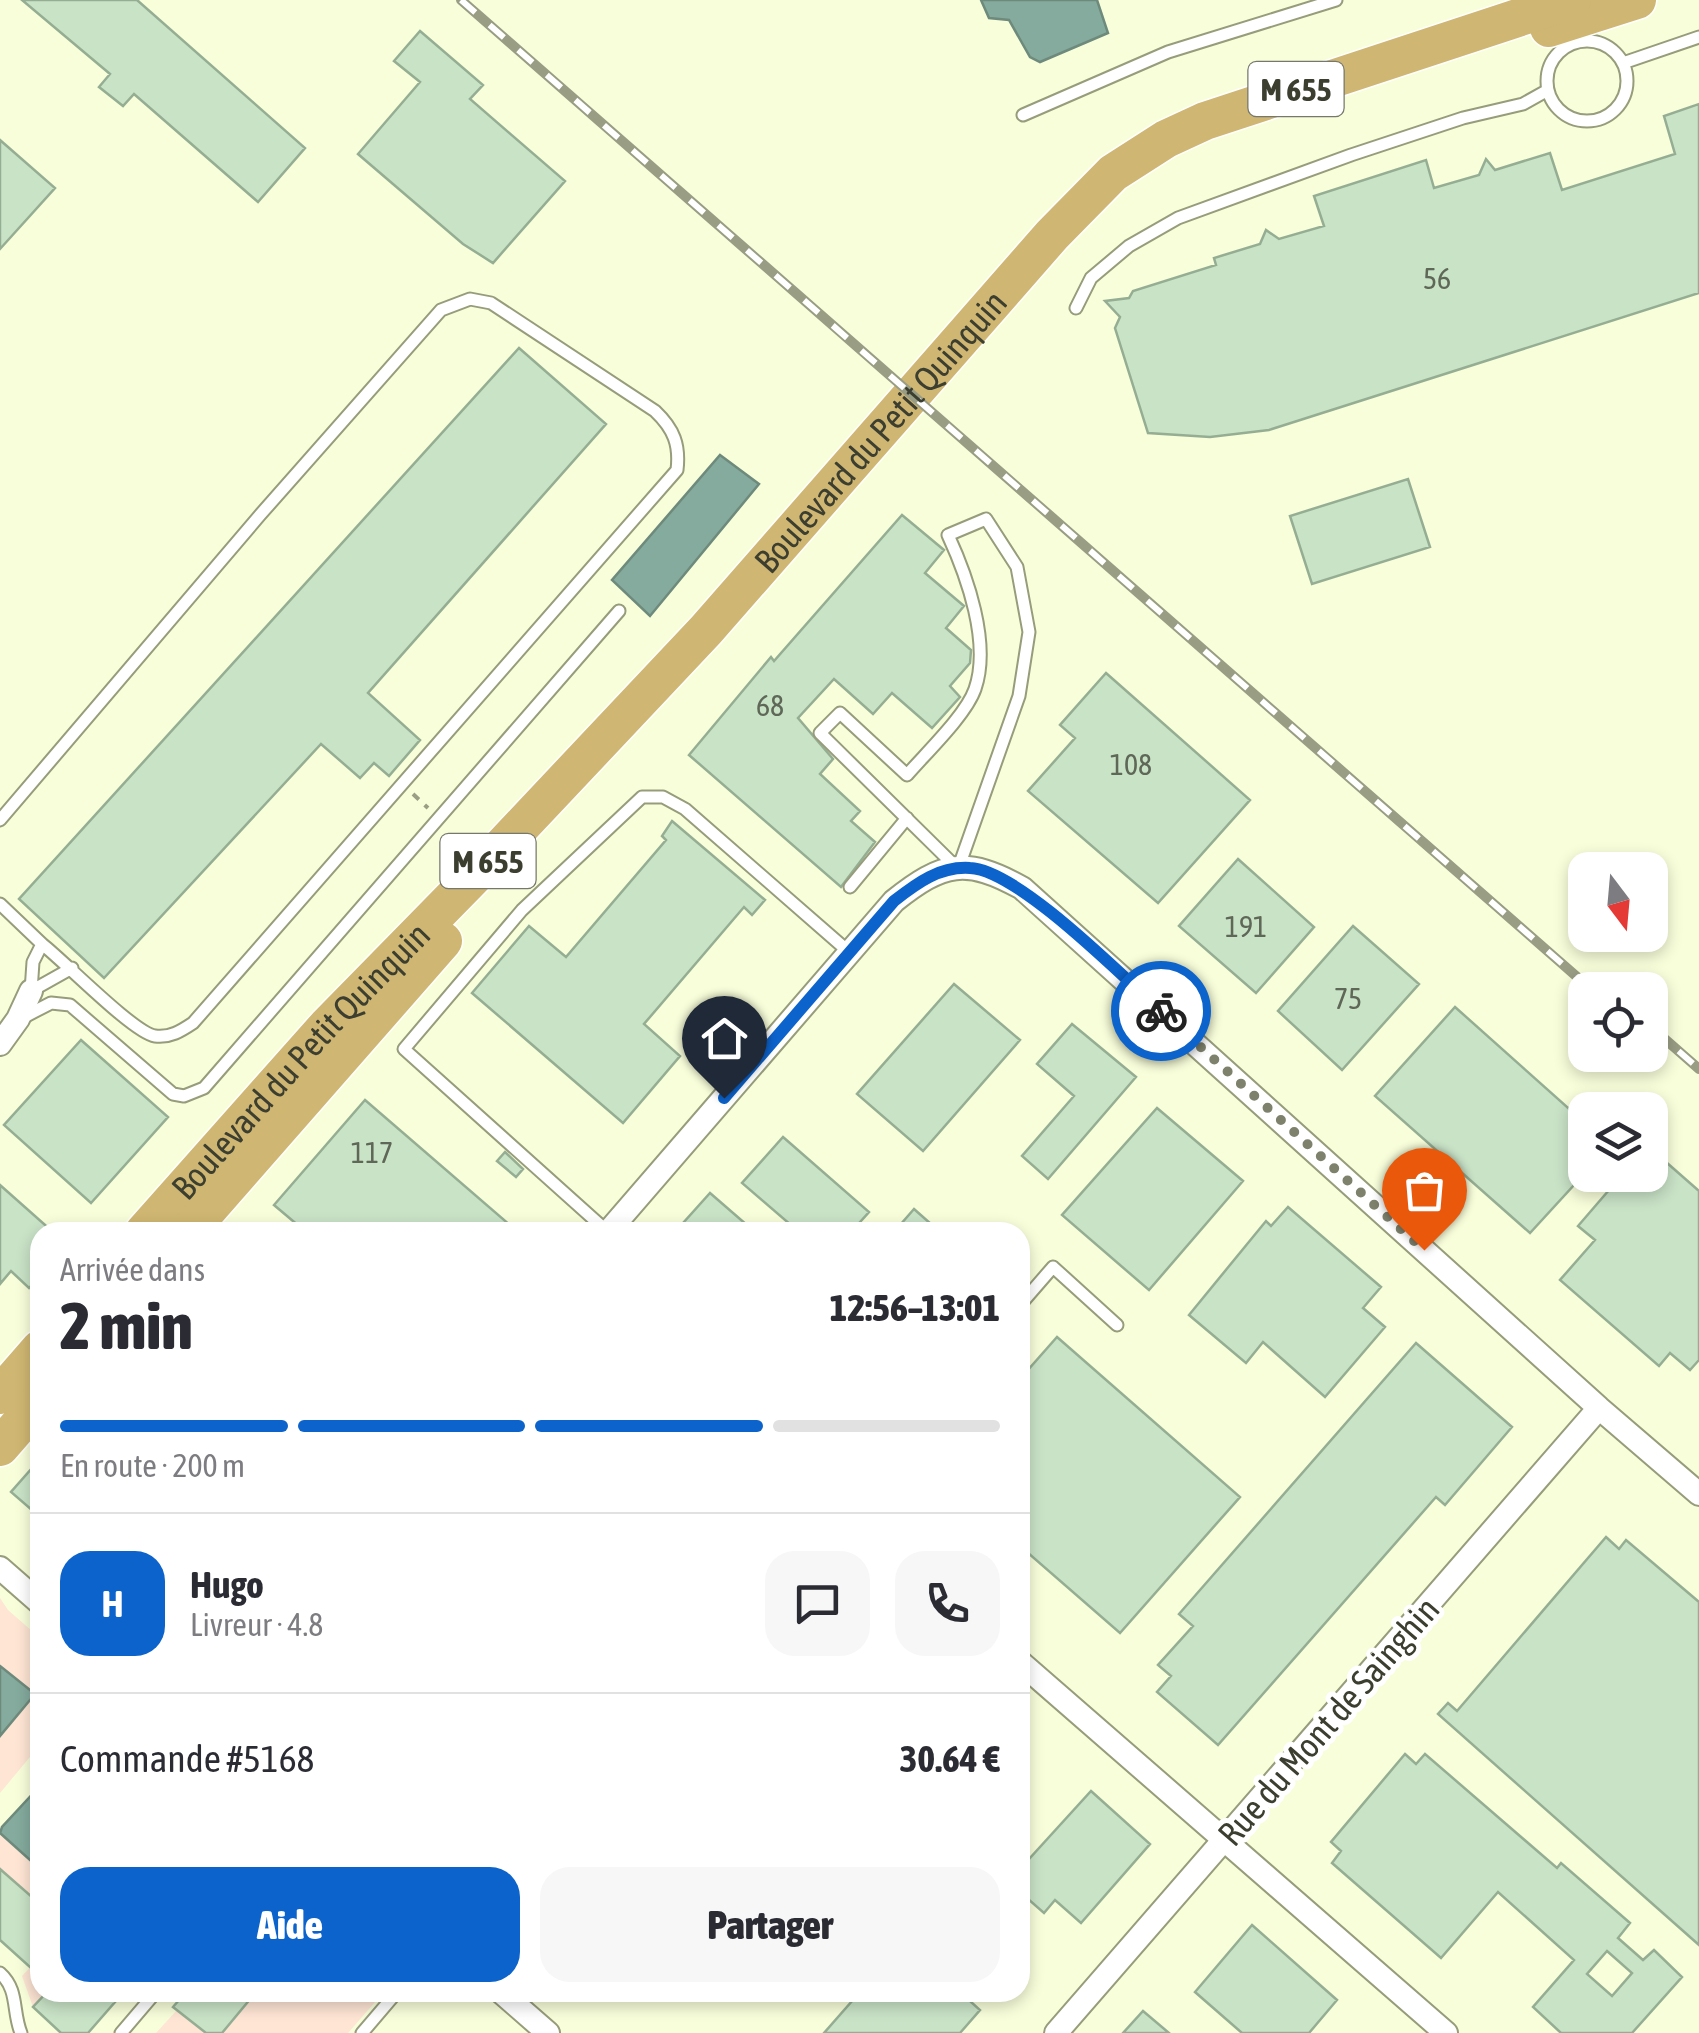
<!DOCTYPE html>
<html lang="fr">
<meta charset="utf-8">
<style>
body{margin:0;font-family:"Asap Condensed",sans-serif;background:#f7f7f7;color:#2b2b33;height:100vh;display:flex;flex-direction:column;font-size:38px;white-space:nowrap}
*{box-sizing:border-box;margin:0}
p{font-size:32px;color:#7c7c81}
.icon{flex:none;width:55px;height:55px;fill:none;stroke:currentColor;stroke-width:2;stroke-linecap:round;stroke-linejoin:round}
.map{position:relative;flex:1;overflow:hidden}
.side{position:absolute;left:30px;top:1222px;width:1000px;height:780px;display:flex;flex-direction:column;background:#fff;border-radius:30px;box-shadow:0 5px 15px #0003}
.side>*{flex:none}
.needle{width:65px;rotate:164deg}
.tools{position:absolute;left:1568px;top:852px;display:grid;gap:20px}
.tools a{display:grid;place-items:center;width:100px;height:100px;border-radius:20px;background:#fff;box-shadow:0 5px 15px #0003;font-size:50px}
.pin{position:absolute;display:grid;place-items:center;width:85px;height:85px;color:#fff;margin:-102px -42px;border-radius:50% 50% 50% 0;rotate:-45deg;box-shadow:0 0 10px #0007}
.pin .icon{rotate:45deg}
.courier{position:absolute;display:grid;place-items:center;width:100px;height:100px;margin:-50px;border:8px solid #0c63cc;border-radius:50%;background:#fff;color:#222;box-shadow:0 2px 12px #0007}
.overview em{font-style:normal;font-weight:800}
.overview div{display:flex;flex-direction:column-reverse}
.overview{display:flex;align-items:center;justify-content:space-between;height:170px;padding:0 30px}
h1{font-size:65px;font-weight:800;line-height:75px}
.bar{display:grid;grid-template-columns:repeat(4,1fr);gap:15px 10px;align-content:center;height:120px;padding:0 30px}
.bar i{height:12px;border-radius:8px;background:#e1e1e2}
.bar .active{background:#0c63cc}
.bar p{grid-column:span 4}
.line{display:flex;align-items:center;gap:25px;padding:0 30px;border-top:2px solid #e1e1e2}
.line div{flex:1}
.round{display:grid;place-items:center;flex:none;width:105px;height:105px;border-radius:30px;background:#f7f7f7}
.button{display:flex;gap:20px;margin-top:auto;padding:20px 30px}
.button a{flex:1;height:115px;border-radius:30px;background:#0c63cc;color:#fff;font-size:40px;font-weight:800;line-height:115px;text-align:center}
.button a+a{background:#f7f7f7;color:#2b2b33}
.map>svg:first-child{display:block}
.green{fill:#fee5d4}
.water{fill:#84ab9d;stroke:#6e8a7c;stroke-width:2.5}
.building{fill:#c9e3c7;stroke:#95ae93;stroke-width:2.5;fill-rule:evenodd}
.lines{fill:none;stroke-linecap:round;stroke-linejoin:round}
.service-casing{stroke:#979c7b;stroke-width:15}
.minor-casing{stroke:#979c7b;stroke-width:26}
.primary-casing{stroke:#fff;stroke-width:41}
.path{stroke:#9a9e85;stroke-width:4;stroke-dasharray:8 8;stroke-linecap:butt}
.service{stroke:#fff;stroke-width:11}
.minor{stroke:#fff;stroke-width:22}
.primary{stroke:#cfb672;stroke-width:38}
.rail-casing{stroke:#999d84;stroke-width:10}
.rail{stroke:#fff;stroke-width:6;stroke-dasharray:19;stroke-linecap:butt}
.done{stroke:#7e816c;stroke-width:10;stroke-dasharray:0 18}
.route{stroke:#0c63cc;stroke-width:12}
.labels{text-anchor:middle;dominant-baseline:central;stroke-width:10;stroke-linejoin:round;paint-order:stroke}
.number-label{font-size:30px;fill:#5f6756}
.shield{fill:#fff;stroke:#76786e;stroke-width:2.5}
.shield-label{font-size:32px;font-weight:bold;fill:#3c3e30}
.street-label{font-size:35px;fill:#3c3e30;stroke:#fff}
</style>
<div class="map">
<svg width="1699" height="2033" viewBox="0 0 1699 2033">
<rect width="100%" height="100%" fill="#f8feda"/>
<path class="green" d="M0,1598L8,1610L40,1638V1745L0,1793V1736L35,1694L0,1666Z
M0,1835L40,1869V1904L0,1869Z
M40,1957V1992L47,1993L33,2007L22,1976Z
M256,1992H383V1993L348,2033H222Z
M177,2010L206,2033H156Z"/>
<path class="water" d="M981,0H1097L1108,33L1040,62L1030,57L1009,20L989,18Z
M720,455L759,484L650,616L612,580Z
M0,1666L35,1694L0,1736Z
M40,1786V1869L0,1833L2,1827Z"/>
<path class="building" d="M22,0H137L305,148L258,202L134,94L123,106L99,87L110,74Z
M420,31L483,85L470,99L565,181L493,263L463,244L358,154L420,82L394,61Z
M1699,104V293L1269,430L1210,437L1148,433L1115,328L1120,317L1105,301L1129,298L1133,291L1216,265L1214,258L1260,244L1266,230L1279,239L1324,226L1314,196L1426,160L1434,188L1479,175L1486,159L1495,170L1550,153L1562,190L1675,154L1664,116Z
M0,140L55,188L0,249Z
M519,348L606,424L368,693L420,740L389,776L374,763L360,778L321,744L104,978L19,899Z
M1408,479L1430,547L1312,584L1290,516Z
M902,515L944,550L925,573L964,606L946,628L971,650L970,663L950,686L960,697L932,728L892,693L873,714L834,679L798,718L833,759L820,774L860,811L851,821L875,842L841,887L689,755L771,657L774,661Z
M1106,673L1250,800L1158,903L1028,791L1075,738L1060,725Z
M672,821L765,900L752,915L744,907L644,1024L680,1056L623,1123L472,993L529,926L566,957L666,840L662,836Z
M1238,859L1314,927L1256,993L1179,926Z
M1353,926L1419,984L1342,1070L1278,1011Z
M954,984L1020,1040L923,1151L857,1094Z
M1455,1007L1585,1123V1173L1530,1233L1375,1096Z
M1072,1024L1136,1077L1048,1179L1022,1156L1074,1096L1037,1064Z
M81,1040L168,1117L91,1203L4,1125Z
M365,1100L518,1232H306L274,1205Z
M1157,1108L1243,1181L1149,1290L1062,1215Z
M783,1137L869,1212L851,1232H799L742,1183Z
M1650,1148L1699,1191V1360L1690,1370L1670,1353L1659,1366L1560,1280L1595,1240L1578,1226L1622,1175H1650Z
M505,1152L523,1169L516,1177L497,1161Z
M0,1185L53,1232H40V1276L29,1288L11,1271L0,1284Z
M710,1193L755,1232H675Z
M1288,1207L1381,1287L1363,1308L1385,1327L1325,1397L1263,1342L1246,1363L1189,1315L1266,1221L1271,1226Z
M914,1209L940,1232H894Z
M1057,1337L1240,1497L1120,1633L1020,1546V1379Z
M1416,1343L1512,1427L1445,1505L1436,1497L1218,1745L1157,1692L1171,1676L1158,1665L1193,1626L1179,1614Z
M40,1459V1517L11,1492Z
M1606,1537L1619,1549L1626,1540L1699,1602V1945L1438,1714L1448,1703L1457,1711Z
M1405,1754L1416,1764L1425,1754L1557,1868L1561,1863L1630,1923L1618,1938L1643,1960L1654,1950L1682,1977L1632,2033H1561L1533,2007L1574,1960L1498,1892L1441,1958L1332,1863L1341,1851L1331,1842ZM1607,1951L1632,1973L1612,1996L1587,1974Z
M1091,1791L1150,1844L1081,1923L1055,1900L1044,1913L1020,1892V1869Z
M0,1869L40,1904V1957L31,1968L0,1940Z
M1252,1925L1337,2000L1309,2033H1242L1195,1992Z
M47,1992H105L115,2002L88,2033H61L33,2007Z
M186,1992H256L222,2033H206L173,2007Z
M860,1992H960L980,2010L960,2033H824Z
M1143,2011L1169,2033H1123Z"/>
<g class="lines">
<defs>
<path id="service" d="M1547 81a40 40 0 1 1 80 0a40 40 0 1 1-80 0Z
M1623,63L1699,37
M1023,115L1168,52L1336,0
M1076,308L1091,278L1129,246L1178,218L1351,155L1463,118L1523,104L1548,90
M986,519L1017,567L1029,632L1019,696L958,869L820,733L840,713L907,775C926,753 966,715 975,689C991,643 967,576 948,535Z
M0,820L260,515L441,310L470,299L491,303L655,411C674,429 680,445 677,470L193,1023C181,1031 170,1038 155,1036C134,1033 65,962 42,944
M850,887L907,818
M0,904L42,944L33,962L31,991L72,968
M24,1017L51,1003L70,1005L173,1094L184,1096L204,1088L619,611
M608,1232L404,1049L522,910L642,797H663L685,809L849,952
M1020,1305L1053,1267L1117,1325
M0,1973C19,1990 12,2011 21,2033
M121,2033L156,1992
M362,2033L397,1992"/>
<path id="minor" d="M0,1044L18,1019L31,991
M608,1232L894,901C943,862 966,857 1022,888L1599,1408L1699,1494
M0,1568L40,1603
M1020,1662L1446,2033
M501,1992L548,2033
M1056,2033L1599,1408"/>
<g id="primary">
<path d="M1549,28L1637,0"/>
<path id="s1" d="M144,1232L327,1026L478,872L706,630L1052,235L1113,173L1166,139L1205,121L1572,0"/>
<path d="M188,1232L443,941"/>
<path d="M0,1395L40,1349"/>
<path d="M0,1447L40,1401"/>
</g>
</defs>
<use href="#service" class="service-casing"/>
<use href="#minor" class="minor-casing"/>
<use href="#primary" class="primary-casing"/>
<path class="path" d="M413,794L428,808"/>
<use href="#service" class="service"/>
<use href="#minor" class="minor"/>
<use href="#primary" class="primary"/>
<defs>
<path id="rail" d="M461,0L1592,990
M1650,1026L1699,1069"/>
</defs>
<use href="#rail" class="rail-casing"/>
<use href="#rail" class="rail"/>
</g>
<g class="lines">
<path class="done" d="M1161,1011L1424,1250"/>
<path class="route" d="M724,1098L894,901C917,883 940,866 970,868C1018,870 1122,976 1161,1011"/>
</g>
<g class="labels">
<g class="number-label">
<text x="1437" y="278">56</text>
<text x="770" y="705">68</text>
<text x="1131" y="764">108</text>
<text x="1246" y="926">191</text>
<text x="1348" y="998">75</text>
<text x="372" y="1152">117</text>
</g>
<g class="shield">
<rect x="1248.5" y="62" width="95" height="54" rx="8"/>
<rect x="440.5" y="834" width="95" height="54" rx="8"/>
</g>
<g class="shield-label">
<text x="1296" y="89">M 655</text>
<text x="488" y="861">M 655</text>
</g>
<g class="street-label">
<text stroke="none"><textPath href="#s1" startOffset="1088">Boulevard du Petit Quinquin</textPath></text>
<text stroke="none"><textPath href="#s1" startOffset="232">Boulevard du Petit Quinquin</textPath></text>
<text transform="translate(1328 1721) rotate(-49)">Rue du Mont de Sainghin</text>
</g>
</g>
</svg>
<div class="tools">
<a><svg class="needle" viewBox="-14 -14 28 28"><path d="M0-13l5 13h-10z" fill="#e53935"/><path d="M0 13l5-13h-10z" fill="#7c7c81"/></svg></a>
<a><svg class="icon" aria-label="locate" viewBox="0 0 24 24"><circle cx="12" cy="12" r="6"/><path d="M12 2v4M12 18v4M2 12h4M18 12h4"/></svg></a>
<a><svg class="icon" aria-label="layers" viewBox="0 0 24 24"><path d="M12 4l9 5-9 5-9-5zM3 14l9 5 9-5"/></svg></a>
</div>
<div class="pin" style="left:1424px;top:1250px;background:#ea580c"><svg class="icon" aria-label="bag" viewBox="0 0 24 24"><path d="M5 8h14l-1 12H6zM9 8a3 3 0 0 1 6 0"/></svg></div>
<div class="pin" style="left:724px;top:1098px;background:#1f2937"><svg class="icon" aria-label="home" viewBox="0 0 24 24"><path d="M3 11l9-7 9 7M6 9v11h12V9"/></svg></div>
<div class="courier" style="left:1161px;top:1011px"><svg class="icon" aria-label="bike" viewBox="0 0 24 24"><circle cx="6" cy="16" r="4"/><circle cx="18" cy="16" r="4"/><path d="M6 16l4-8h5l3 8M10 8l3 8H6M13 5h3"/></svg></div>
<section class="side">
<div class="overview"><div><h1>2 min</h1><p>Arrivée dans</p></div><em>12:56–13:01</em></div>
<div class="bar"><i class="active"></i><i class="active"></i><i class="active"></i><i></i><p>En route · 200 m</p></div>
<div class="line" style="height:180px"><b class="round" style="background:#0c63cc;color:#fff">H</b><div><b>Hugo</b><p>Livreur · 4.8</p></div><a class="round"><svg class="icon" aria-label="chat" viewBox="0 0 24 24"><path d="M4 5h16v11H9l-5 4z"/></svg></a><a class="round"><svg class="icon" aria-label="phone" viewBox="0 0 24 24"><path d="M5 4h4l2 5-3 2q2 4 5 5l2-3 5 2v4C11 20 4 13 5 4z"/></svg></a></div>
<div class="line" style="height:130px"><div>Commande #5168</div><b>30.64 €</b></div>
<div class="button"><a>Aide</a><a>Partager</a></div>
</section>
</div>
